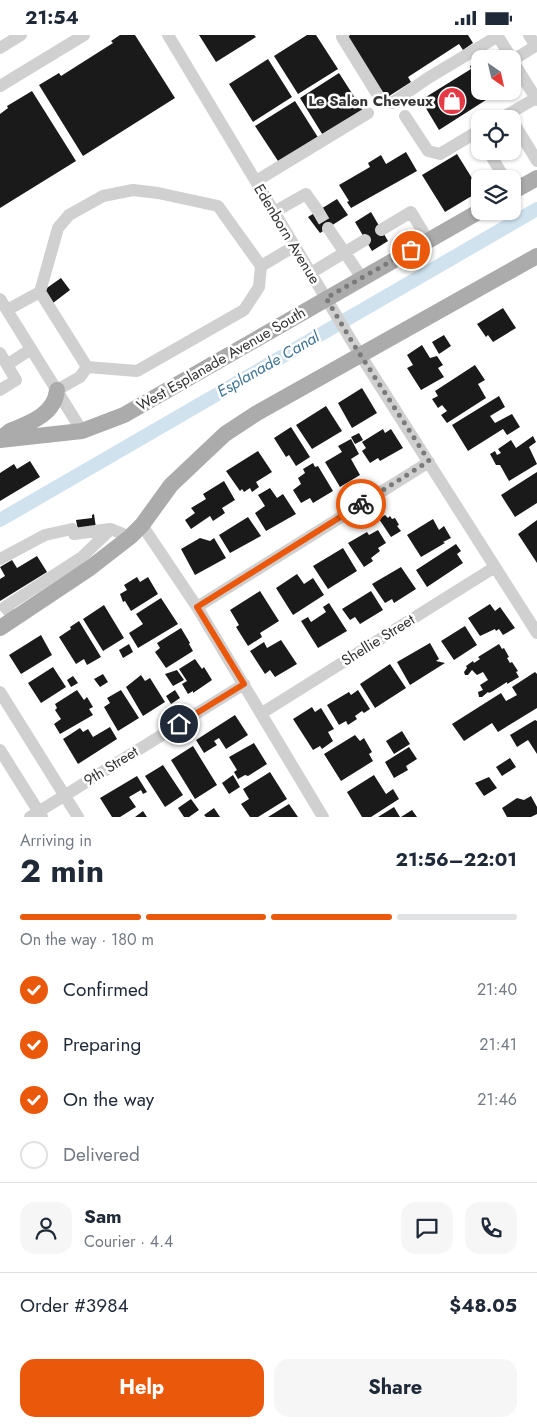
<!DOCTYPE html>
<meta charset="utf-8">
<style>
body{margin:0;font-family:Jost,sans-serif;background:#f6f6f7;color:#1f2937;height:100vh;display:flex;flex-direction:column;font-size:19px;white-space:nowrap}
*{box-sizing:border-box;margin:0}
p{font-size:16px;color:#747a83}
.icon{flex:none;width:28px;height:28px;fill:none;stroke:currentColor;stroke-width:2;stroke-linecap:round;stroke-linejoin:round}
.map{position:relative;height:782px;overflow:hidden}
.panel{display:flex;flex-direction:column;background:#fff;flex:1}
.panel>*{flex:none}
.needle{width:32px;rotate:146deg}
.fabs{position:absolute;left:471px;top:15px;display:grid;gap:10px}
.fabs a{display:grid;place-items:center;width:50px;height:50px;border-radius:10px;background:#fff;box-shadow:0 1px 4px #0004;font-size:25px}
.pin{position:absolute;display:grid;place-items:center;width:42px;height:42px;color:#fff;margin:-21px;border:2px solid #fff;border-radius:50%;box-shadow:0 1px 5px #0007}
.courier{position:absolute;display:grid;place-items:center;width:50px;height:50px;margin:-25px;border:4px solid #ea580c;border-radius:50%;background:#fff;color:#222;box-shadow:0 1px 6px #0007}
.summary em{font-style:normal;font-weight:700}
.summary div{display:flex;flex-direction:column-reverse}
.summary{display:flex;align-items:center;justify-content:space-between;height:85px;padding:0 20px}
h1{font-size:32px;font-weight:700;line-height:38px}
.bar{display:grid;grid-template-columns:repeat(4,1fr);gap:8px 5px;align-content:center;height:60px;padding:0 20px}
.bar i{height:6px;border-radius:4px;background:#e0e1e3}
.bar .selected{background:#ea580c}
.bar p{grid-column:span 4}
.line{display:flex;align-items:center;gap:12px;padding:0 20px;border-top:1px solid #e0e1e3}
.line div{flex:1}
.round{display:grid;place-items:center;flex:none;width:52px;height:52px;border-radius:15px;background:#f6f6f7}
ol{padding:0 20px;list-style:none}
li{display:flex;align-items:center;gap:15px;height:55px}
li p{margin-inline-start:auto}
li .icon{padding:5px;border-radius:50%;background:#ea580c;color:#fff;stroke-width:4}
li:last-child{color:#747a83}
li i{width:28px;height:28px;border:2px solid #e0e1e3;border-radius:50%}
.button{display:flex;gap:10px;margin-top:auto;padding:10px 20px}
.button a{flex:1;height:58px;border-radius:15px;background:#ea580c;color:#fff;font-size:20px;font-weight:700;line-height:58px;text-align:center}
.button a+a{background:#f6f6f7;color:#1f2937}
.status{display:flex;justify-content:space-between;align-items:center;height:35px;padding:0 25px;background:#fff;direction:ltr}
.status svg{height:14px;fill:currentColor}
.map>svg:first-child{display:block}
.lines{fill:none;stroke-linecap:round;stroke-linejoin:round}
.canal{stroke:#cfe2ee;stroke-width:14}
.building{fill:#1a1a1a}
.minor-tunnel{stroke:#d6d6d6;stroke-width:12;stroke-dasharray:12 6;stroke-linecap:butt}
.minor{stroke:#d0d0d0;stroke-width:12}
.major{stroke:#ababab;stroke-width:16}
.done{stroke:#7a7a7a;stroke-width:5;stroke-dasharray:0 9}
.route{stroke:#ea580c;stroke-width:6}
.labels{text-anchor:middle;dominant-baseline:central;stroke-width:5;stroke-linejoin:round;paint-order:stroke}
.poi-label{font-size:15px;font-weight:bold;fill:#333;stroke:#fff;text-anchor:end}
.street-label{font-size:15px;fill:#333;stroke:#fff}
.water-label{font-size:16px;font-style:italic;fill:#3f7597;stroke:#fff}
</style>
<div class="status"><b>21:54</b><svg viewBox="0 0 49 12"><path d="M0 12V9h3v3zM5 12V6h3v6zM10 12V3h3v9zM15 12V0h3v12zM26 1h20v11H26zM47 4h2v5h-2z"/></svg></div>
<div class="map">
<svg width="537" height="782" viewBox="0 0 537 782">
<rect width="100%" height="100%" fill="#fff"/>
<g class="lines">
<path class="canal" d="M0,485L537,174"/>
</g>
<path class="building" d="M120,0H135L175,63L83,121L39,50L59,38L61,41L113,8L111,6Z
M199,0H254L256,2L216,27Z
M307,0H316L338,34L298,59L274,21Z
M350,0H468L473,8L463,15L459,9L408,42L411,47L386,63L348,2Z
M489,19L492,24H482Z
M268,24L292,62L253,87L229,49Z
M480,25V56H500L439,95L421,65L471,34L470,31Z
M339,38L364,77L324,102L300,63Z
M32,56L76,126L0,173V79L8,73L7,71Z
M295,66L319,104L280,129L255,91Z
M406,117L417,136L351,173L347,167L349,166L339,150L370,132L368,128L381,120L386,129Z
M457,119L480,156L445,177L422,140Z
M337,164L348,180L320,198L308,182Z
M371,177L388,206L372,216L355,187Z
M61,243L70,255L53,268L44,255Z
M503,273L516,293L493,307L488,300L486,302L477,289Z
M444,300L451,311L439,319L432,307Z
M422,310L430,323L437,321L443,330L438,333L444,342L421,355L407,333L413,330L407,320Z
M475,330L485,345L478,349L486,363L447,388L441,380L447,376L442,370L438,373L432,364L438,361L435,356Z
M362,353L377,378L352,393L338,368Z
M499,361L505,372L490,381L495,388L512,379L520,392L507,400L503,394L468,416L452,390Z
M326,371L342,396L312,414L296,390Z
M291,392L310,422L296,431L289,420L286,422L274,403Z
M383,394L385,398L391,394L403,413L380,426L378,423L370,428L362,416L366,413L362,407Z
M359,398L363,405L355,409L351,402Z
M533,401L536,407L529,412L537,429L509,446L500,430H496L490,419L495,416L497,420L501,418L498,414L511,405L516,413Z
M351,404L359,419L351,424L360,440L340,452L325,427L342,417L338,411Z
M258,416L272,437L256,447L259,452L252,457L250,453L244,457L242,454L240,456L226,436Z
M30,426L40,442L0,466V438L14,429L17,434Z
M313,428L315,432L318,431L333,456L313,468L310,463L301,468L293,455L301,449L298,443L305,438L303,434Z
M537,437V468L515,482L501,460Z
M224,446L235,465L222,473L225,478L213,486L210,481L191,494L185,485L195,478L191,473L206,464L203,459Z
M270,453L277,463L283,459L296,479L266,496L255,478L265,471L258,460Z
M94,479L96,493L78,495L76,485L92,483V480Z
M385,480L388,483L390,481L392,484L395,483L399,490L397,491L401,496L391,502L379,484Z
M248,482L261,501L230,518L219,500Z
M433,484L439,495L444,491L451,503L443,507L445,508L421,522L407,500Z
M537,485V528L518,499Z
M378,495L386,508L378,513L380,516L371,523L373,526L364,532L348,508L367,497L369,500Z
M200,503L210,506L214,503L226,523L195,540L181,514Z
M456,509L461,516L457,519L463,528L427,552L416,535Z
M343,513L357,536L328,554L313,531Z
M37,521L47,537L0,566V544L5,541L0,532L12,525L17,533Z
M401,532L416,554L394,568L392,564L385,568L372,549Z
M297,539L304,549L313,543L324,560L293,580L276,553Z
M137,542L140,547L148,542L158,559L131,576L125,566L123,567L120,559L127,555L124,550Z
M260,556L279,586L260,598L262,602L248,611L236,592L239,590L230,575Z
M371,556L383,575L360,589L355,582L350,585L342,574Z
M161,563L178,589L138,613L129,598L143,589L136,579Z
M329,568L347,596L318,613L301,586L308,582L311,587L326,577L323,572Z
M490,569L495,576L500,572L515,593L503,600L499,594L496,596L495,594L480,601L468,583Z
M104,570L124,603L103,616L83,584Z
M79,586L101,622L87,630L84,624L76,629L59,602L71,594L70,592Z
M465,591L477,610L454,625L441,606Z
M181,593L190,608L189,609L193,616L166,633L155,617L160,613L157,608Z
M41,600L52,620L21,639L9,620Z
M281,605L297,629L275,642L270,635L265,639L250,616L264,607L267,613Z
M430,608L439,624L436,626L445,628L410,650L397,627Z
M129,609L133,617L123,623L119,615Z
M499,609L502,614L504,613L509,622L507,623L510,628L512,627L518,636L516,637L519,642L507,649V647L493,656L489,658L488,657L482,662H479L478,657L483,655L480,650L488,645L483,637L477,640L472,635L468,640H465L464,637L467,633L466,631L473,626L474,628L480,624L478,622Z
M195,624L202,634L204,632L212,645L193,658V656L188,659L182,649L187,646L179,634Z
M390,629L406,653L375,673L360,649Z
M53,632L66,652L41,668L28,648Z
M177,635L184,645L173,651L165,639Z
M535,637L537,639V673L498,697L492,688L464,706L452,689L501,658L506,666L517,660L512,652Z
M103,639L108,647L100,652L94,644Z
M141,640L145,646L150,643L165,667L143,681L126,652Z
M73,641L78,648L71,652L67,645Z
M77,655L84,665L87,662L93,672L89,674L93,680L60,699L54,689L61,684L55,675L57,673L55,669Z
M121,655L139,683L118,696L104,672L110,668L107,663Z
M175,655L180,663L171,669L166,661Z
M358,655L370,674L364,678L362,676L355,681L357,684L348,690L346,686L339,690L327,670L349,657L351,660Z
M312,672L315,677L321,673L334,694L328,697L333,706L322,714L320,711L313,715L293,684Z
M235,680L248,700L226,714L219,703L214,706L217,710L204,718L196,705Z
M535,685L537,686V719L528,705L517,712L510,700Z
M110,692L117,704L78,729L63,704L80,693L83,697L88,694L93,702Z
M402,696L410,709L394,719L386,706Z
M355,700L360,706L364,703L372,717L369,719L373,726L341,746L324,719Z
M254,708L267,729L248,741L245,740L238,744L234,737L237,735L229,722Z
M193,711L217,750L195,764L171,725Z
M409,712L417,724L406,731L408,735L394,743L385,727Z
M510,723L516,732L502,741L496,732Z
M163,730L183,760L165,772L145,741Z
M270,737L287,764L258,782H250L241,769L249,764L243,754Z
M233,740L240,752L229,759L222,748Z
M374,740L386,759L393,754L399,764L371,782H362L347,757Z
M137,741L147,757L143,759L141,755L129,762L136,772L120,782H112L100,763Z
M489,742L497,753L484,761L475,748Z
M531,761L537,772V779L531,782H507L502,773L517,763L524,765Z
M191,764L199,775L189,782H184L178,773Z
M289,769L298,782H268Z
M394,772L400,782H378Z
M214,773L220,782H206L204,780Z
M412,775L417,782H401Z
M143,776L147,782H135Z"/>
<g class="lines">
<path class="minor-tunnel" d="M318,176L328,193"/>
<path class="minor" d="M168,0L354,310L537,598
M343,0L342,2L379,62L386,67L392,68L428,43L498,1
M497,0L512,24
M529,0L536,11
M0,13L21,0
M512,25L537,65
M513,25L537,10
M0,51L84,0
M405,81L428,116L440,119L480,95
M500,84L536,63
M512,85L537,126
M488,116L505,144
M256,146L368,78
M274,177L306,159L318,176
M328,193L362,243
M381,195L411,177L428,205
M311,238L365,205
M40,257L58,193L69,180L103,161L133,155L158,158L218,171L261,231
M0,264L82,396
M7,275L40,257L87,332
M0,318L16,345L0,355
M7,330L31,314
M57,355L80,342L87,332L137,336L244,275L259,252L261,231L295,211
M142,490L197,572L323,782
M0,524L45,500L72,494L74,499L110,494
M197,572L429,427
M14,583L5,572L82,522L111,494L130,502
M0,657L78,782
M262,678L495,532
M0,715L42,782
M30,782L244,649"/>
<path class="major" d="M512,157L537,143
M5,400L10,396C30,388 55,379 57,355
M0,405L82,396L124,380L480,176
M0,593L90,533L130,502L142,490L171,450L225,399L257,378L537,221"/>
</g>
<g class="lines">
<path class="done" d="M361,469L429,426L354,310L326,263L411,215"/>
<path class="route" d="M179,689L244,649L197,572L361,469"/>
</g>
<defs>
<symbol id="shop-disc" viewBox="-11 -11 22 22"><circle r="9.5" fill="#e63946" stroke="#fff"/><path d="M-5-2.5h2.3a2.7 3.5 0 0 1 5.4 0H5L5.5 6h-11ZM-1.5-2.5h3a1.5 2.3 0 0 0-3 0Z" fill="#fff"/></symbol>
</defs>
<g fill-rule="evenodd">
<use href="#shop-disc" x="436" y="50" width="32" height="32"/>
</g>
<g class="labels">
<g class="poi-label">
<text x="433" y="66">Le Salon Cheveux</text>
</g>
<g class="street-label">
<text transform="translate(287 199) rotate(59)">Edenborn Avenue</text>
<text transform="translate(221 324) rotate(-30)">West Esplanade Avenue South</text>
<text transform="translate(378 605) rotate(-32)">Shellie Street</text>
<text transform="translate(111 731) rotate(-32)">9th Street</text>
</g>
<g class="water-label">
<text transform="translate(268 329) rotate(-30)">Esplanade Canal</text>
</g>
</g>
</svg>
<div class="fabs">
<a><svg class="needle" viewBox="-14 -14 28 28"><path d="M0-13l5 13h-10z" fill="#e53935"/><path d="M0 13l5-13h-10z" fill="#747a83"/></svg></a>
<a><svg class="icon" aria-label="locate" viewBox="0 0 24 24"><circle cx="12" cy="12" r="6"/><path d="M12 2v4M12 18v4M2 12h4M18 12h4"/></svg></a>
<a><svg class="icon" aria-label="layers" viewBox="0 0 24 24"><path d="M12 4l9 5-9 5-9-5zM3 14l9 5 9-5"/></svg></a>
</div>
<div class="pin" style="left:411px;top:215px;background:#ea580c"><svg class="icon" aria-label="bag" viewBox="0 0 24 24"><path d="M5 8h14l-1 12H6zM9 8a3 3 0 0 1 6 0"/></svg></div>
<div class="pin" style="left:179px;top:689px;background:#1f2937"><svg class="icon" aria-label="home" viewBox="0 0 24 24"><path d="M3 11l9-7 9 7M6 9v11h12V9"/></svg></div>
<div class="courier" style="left:361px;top:469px"><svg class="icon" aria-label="bike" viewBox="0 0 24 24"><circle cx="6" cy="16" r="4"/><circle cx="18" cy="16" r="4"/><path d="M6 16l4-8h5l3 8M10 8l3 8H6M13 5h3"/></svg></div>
</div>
<section class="panel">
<div class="summary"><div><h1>2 min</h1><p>Arriving in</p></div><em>21:56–22:01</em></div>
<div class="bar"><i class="selected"></i><i class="selected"></i><i class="selected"></i><i></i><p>On the way · 180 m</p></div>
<ol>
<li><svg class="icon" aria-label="check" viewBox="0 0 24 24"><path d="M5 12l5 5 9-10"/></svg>Confirmed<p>21:40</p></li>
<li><svg class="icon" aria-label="check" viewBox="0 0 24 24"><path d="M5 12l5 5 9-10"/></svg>Preparing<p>21:41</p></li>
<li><svg class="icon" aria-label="check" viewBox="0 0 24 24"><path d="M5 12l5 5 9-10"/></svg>On the way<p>21:46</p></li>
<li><i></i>Delivered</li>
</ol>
<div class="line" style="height:90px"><a class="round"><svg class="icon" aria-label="person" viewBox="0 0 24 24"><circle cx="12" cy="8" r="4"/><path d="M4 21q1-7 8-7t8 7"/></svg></a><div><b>Sam</b><p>Courier · 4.4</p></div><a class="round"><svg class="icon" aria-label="chat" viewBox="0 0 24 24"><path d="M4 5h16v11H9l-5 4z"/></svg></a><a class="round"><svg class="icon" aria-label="phone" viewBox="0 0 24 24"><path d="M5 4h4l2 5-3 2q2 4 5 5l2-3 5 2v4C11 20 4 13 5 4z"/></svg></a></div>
<div class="line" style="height:65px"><div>Order #3984</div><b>$48.05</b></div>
<div class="button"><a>Help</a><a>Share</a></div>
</section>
